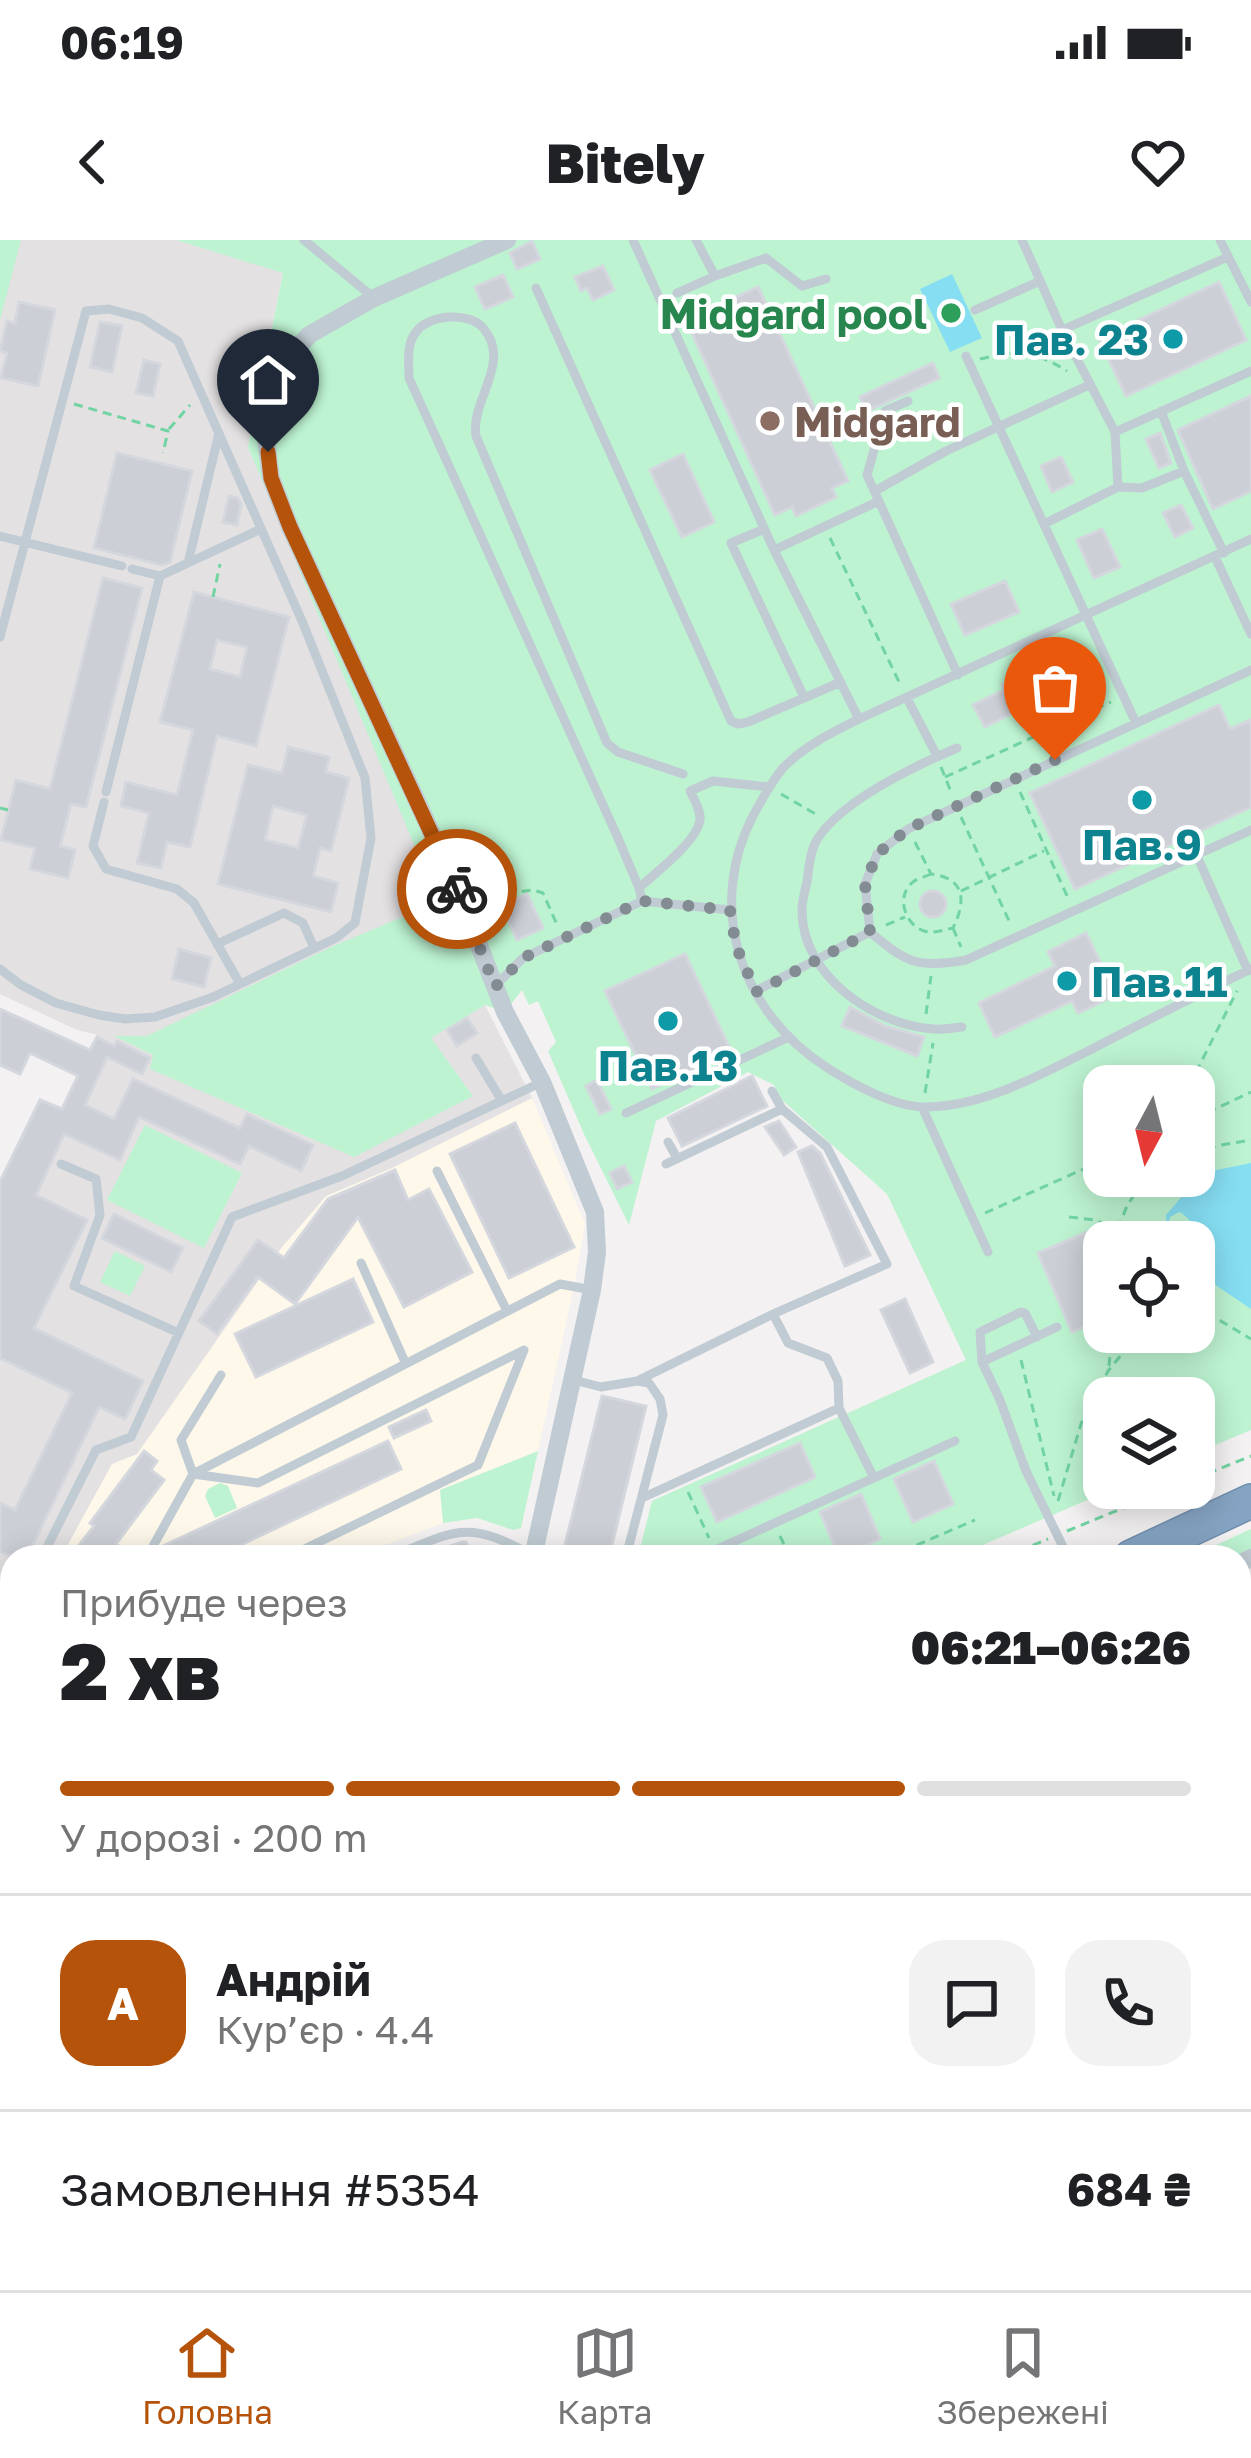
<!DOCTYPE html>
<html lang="uk">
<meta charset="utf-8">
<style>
body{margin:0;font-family:"Golos Text",sans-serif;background:#f2f2f2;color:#202124;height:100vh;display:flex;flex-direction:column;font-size:45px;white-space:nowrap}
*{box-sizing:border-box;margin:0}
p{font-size:39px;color:#757577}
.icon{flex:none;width:66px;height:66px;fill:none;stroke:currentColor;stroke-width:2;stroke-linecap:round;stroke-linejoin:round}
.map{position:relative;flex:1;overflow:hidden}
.details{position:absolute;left:0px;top:1305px;width:1251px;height:747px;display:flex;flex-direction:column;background:#fff;border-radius:36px 36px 0 0;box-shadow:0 6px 30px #0003}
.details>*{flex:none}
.needle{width:78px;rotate:187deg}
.buttons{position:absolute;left:1083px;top:825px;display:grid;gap:24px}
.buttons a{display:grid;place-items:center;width:132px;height:132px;border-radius:24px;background:#fff;box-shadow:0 6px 30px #0003;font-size:60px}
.pin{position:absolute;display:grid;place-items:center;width:102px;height:102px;color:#fff;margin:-123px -51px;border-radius:50% 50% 50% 0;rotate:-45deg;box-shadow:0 0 12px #0007}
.pin .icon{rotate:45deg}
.courier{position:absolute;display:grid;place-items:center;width:120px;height:120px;margin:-60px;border:9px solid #b45309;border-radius:50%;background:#fff;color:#222;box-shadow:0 3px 15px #0007}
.headline em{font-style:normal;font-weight:800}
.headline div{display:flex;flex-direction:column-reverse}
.headline{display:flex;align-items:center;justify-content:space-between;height:204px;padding:0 60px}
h1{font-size:78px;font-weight:800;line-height:90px}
.bar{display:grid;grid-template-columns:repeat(4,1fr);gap:18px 12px;align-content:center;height:144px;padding:0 60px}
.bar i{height:15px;border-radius:9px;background:#e0e0e0}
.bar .on{background:#b45309}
.bar p{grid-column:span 4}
.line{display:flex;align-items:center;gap:30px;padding:0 60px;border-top:3px solid #e0e0e0}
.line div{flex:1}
.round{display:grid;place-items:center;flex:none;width:126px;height:126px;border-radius:36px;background:#f2f2f2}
.status{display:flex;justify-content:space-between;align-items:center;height:84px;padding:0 60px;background:#fff;direction:ltr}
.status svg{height:33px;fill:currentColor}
header{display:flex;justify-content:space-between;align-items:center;height:156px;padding:0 60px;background:#fff;font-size:54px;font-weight:800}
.menu{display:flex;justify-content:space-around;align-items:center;height:168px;border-top:3px solid #e0e0e0;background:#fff;font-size:33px;color:#757577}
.menu a{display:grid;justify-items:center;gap:6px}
.menu .on{color:#b45309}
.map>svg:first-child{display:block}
.commercial{fill:#fef8ea}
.education{fill:#e4e1e3}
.green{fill:#bdf3d1;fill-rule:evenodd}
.water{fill:#86def3}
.building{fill:#ccd0d6;stroke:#d4d7dd;stroke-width:3;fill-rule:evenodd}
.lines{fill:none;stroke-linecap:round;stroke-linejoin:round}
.highway-casing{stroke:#708faf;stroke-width:36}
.path{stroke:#71d4a2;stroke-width:3;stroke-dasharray:9 6;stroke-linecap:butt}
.lane{stroke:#c0cbd3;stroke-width:9}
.street{stroke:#c0cbd3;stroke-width:18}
.secondary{stroke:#c2cedb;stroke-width:24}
.highway{stroke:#85a4c3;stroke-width:33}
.done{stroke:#838b93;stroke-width:12;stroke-dasharray:0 21.6}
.route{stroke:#b45309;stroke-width:15}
.leisure-dot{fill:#2e9e5b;stroke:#fff;stroke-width:4.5}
.culture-dot{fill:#0f9aa8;stroke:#fff;stroke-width:4.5}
.education-dot{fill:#8d6e63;stroke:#fff;stroke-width:4.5}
.labels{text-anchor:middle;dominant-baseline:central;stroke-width:9;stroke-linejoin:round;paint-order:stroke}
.leisure-label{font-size:42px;font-weight:bold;fill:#27864d;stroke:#fff;text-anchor:end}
.culture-label{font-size:42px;font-weight:bold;fill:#0d838f;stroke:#fff}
.education-label{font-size:42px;font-weight:bold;fill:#785e54;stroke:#fff;text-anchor:start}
</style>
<div class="status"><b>06:19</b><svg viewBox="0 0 49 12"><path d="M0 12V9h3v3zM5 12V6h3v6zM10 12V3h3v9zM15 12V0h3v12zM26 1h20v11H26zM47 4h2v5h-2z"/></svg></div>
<header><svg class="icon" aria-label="back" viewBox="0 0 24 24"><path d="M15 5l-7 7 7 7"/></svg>Bitely<svg class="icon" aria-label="heart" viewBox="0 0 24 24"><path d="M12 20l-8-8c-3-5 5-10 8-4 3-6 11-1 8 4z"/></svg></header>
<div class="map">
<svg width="1251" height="2050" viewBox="0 0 1251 2050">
<rect width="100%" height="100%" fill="#f3f1f1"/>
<path class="commercial" d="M532,858L585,984L574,1047L521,1288L513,1290L477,1278L443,1283L354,1317H61L112,1223L282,1007L326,956L392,928Z
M203,2040H389L394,2050H207Z"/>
<path class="education" d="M0,0H176L283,32L248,207L485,765L532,858L392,928L326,956L282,1007L137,1214L112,1224L61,1317H12V1360L0,1354V997L98,795L77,790L0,754Z
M594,2040H856L850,2050H571Z"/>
<path class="green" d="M0,0H21L0,80Z
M176,0H1251V1190L1194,1214V1158H1104V1248H1115L955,1317H638L652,1261L966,1120L887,954L782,860L774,845L748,832L656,881L629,985L584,894L548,811L556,802L538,761L529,765L522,750L505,772L485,765L431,798L473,856L354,917L150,829L153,815L114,796H147L331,707L438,662L248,207L283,33ZM1104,846H1194V936H1104ZM1104,1002H1194V1092H1104Z
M145,885L242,933L204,1008L107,960Z
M115,1011L145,1026L130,1056L100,1042Z
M538,1211L521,1288L513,1290L477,1278L443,1283L440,1250Z
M220,1243L228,1246L237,1268L215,1278L205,1256L208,1249Z
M1251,1289V1312L1239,1317H1190Z
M701,2040H830L823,2050H690Z"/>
<path class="water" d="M952,34L982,98L950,112L920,49Z
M1251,923V1069L1211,1042L1194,1036C1194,1012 1203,984 1179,972L1170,977L1167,990L1166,975L1202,933Z"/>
<path class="building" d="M532,1L540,19L517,29L510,13Z
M603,26L614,50L593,60L587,48L581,51L575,37Z
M503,35L513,57L485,69L475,47Z
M1219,42L1246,100L1126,156L1099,99Z
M758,47L848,241L832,248L836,257L796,276L792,267L775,275L686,80Z
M19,62L55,70L38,146L1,138L7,113L0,111L7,81L15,83Z
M100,82L122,86L112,132L90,127Z
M144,120L160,124L153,156L136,153Z
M933,123L939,138L867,171L860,157Z
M1251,156V251L1213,269L1178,190Z
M1160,193L1171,223L1159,228L1146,199Z
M117,213L192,231L170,322L162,325L94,308Z
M683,214L714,282L682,297L650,230Z
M1061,217L1073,242L1052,252L1041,226Z
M229,256L238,258L241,265L237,285L223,282Z
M1181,265L1193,288L1175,297L1163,273Z
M1102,289L1120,327L1094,338L1077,300Z
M103,338L142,348L86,567L71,564L60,606L75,610L68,638L30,629L35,608L1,600L16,540L50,549Z
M1005,341L1019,372L965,395L951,364Z
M194,352L289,377L256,506L217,496L190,607L167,602L161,628L137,623L149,573L121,566L126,542L177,555L193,490L160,482ZM217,400L247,407L240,437L210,429Z
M1057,418L1077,457L1022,485L1015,472L985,487L973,465L1004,450L1002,445Z
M1219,465L1230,489L1251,480V567L1075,649L1030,553Z
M288,507L329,517L326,532L349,538L331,611L320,608L313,636L338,643L331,672L218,644L248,525L282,533ZM273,566L307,575L298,608L265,600Z
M920 664a13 13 0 1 1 26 0a13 13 0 1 1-26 0Z
M527,654L543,688L517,700L502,666Z
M1086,693L1116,755L1078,773L1072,761L995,797L979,763L1055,726L1048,712Z
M179,709L211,718L204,747L172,739Z
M685,714L731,811L652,849L605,751Z
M850,767L885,786L924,797L917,816L842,786Z
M0,769L90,810L97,797L114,806L117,801L150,818L142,834L107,817L85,865L114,879L133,839L240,888L247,874L313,905L301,931L249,906L240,924L139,877L120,920L64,894L36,955L87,980L34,1088L143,1141L125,1179L99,1167L27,1317H13L0,1311V1263L15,1270L72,1153L0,1118V942L40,860L62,869L78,836L30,813L20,834L0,825Z
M467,778L477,793L457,806L447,790Z
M752,836L767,866L682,906L668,878Z
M597,840L611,869L600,874L586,846Z
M779,881L796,907L784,915L765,887Z
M515,883L574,1007L509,1038L450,914Z
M812,906L820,913L870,1015L845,1026L798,912Z
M624,926L632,942L617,949L610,933Z
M395,930L408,960L429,949L472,1032L404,1067L358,977L295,1064L258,1037L217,1094L199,1081L258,1000L284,1018L328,959Z
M114,974L183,1008L171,1032L102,998Z
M1097,988L1104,1003V1078L1072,1092L1038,1013Z
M353,1039L373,1082L256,1137L235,1094Z
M905,1059L933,1122L910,1133L881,1070Z
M602,1156L646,1166L609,1317H562Z
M426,1170L431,1181L394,1198L389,1187Z
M388,1201L401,1229L215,1317H166L163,1306Z
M800,1203L815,1237L717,1282L701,1247Z
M144,1211L157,1221L151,1230L164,1240L116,1304L132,1317H70L94,1286L90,1283Z
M934,1221L953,1264L913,1282L894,1239Z
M861,1254L880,1299L839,1317L820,1272Z
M463,1302H466L473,1317H415Z"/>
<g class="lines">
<defs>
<path id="highway" d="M1131,1317L1251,1261
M0,1838L12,1832"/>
</defs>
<use href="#highway" class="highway-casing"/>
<path class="path" d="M980,119C1017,110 1033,110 1067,131
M74,164L168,191L163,213
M169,189L190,165
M830,298L901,446
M213,357L220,324
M941,527L951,552
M945,537L1111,462
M1020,552L1068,658
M781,554L819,576
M0,568L8,570
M961,577L1010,683
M915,602L931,634C966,638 966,662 953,688C943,690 934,694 924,691C905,685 895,656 913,642C918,638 925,637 931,634
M961,651L1044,611
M477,657L533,650L543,653L558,687
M886,685L905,677
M953,688L961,707
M926,774L931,736
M1189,846L1237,751
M925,853L933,803
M1194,879L1251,852
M1194,917L1216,906L1251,900
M985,973L1104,920
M1069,977L1094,980L1116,988
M1126,1002L1118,988L1127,966L1146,936
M1134,1002L1167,990
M1194,1065L1251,1099
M1021,1120L1054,1256
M1109,1126L1112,1092
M1194,1239L1251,1216
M688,1252L709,1298
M1058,1261L1081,1184L1108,1131L1140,1092
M1067,1291L1172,1248
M780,1296L790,1317
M889,1317L975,1280
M1005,1317L1048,1299
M1239,1383L1251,1377
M0,1737L12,1732
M0,1768L12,1763
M0,1945L12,1939
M0,2006L12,2031
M2,2006L12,2002
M1239,2029L1251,2007
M16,2040L21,2050
M47,2040L52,2050
M271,2050L295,2040
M1113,2050L1119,2040"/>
<path class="lane" d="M304,0L374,58
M633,0L774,310L859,479
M1022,0L1062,90L1115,192L1118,247L1142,248L1184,231L1161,171
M1220,0L1251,62
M715,36L766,18L802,46L826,39
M536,48L731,481L738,484L748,482L841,442
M677,53L715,36L696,0
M975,70L1040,41
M1062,90L1228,17
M966,116L1136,483
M908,161L885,171L867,235L958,435
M1115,192L1251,131
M1184,231L1224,313
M875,251L946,211L1089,145
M1044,284L1118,247
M764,289L731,303L804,457
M0,296L122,326
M1251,299L859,479C833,492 804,506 783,528C771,542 763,558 754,574C705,667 740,771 826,827C852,844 896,868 927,867C985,866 1037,836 1088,811C1142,783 1196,755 1251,729
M774,310L877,262
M1215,317L1251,394
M188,323L219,193
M160,336L261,289
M0,397L86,71L109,69L142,78L178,101L302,381L365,538L371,598L355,683L336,698L213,757L155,777L125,779L99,775L56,763L21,745L0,729
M1251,430L908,589L877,614L865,644L870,692C908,724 917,728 966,720L1251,590
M907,458L937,516
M957,508C915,526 844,559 818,598C810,610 809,628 807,642C805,651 802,661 802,669C801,736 874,785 934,789C943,790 953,788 962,787
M106,552L160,336L132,329
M104,562L93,606L106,629L177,649L194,663L240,744
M1197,616L1248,731
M639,648C655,633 697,602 700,580C701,570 694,560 690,551L713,541L769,547
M642,661L639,648L618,598L409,138C409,123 406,104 416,92C429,74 470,71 484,89C512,123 470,161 476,196L607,503L618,512L683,534
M217,704L284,673L303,683L314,708
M496,745L523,718L642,661L730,670
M756,751L870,692
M476,818L502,861
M772,851L782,869
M922,867L988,1012
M626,873L789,797
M668,902L677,918
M61,924L96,939L100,975L74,1046L179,1093
M437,931L507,1071
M361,1023L405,1122
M773,1074L788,1103L827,1118L838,1141L839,1168L874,1238
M1037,1097L1025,1073L1021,1072L980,1092L982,1122L1000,1160L1026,1231L1068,1317
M982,1122L1057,1087
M221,1135L181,1200L193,1234L258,1243L524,1110L478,1225L288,1317
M574,1140L601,1147L637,1141L649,1143L660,1159L663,1175L626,1317
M637,1141L773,1074L887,1024L827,907L782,869L666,924
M642,1258L839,1168
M42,1317L96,1210L131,1197L232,977L342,936L542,842
M147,1317L193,1234L560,1044L592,1050
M391,1317C456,1290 468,1279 533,1316
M700,1317L955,1201
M1,1397L12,1375
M1239,1453L1251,1448
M0,1509L12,1504
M1239,1571L1251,1589
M0,1582L12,1576
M1239,1609L1251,1598
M1239,1682L1251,1691
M1239,1807L1251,1818
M1239,1845L1251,1827
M85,2040L90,2050
M180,2040L184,2050
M410,2040L414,2050
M1070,2040L1088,2050
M1216,2043L1228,2050
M0,2048L1,2050
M534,2050L555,2040
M1147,2050L1153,2040"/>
<path class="street" d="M507,0L374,58L309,95L276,133L264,185L271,238L290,287L453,639L505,772L542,842L595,972L597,1012L592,1050L533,1317
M1239,1324L1251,1318
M0,1894L12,1889
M946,2050L951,2040"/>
<path class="secondary" d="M0,1401L12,1407"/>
<use href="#highway" class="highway"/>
</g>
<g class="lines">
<path class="done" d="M457,649L495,747L523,718L642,661L730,670L736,706L756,752L870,692L865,644L877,614L908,589L1055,520"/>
<path class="route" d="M268,212L271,238L290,287L457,649"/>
</g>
<circle class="leisure-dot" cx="951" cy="73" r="12"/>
<g class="culture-dot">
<circle cx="1173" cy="99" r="12"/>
<circle cx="1142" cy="560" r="12"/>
<circle cx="1067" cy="741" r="12"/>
<circle cx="668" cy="781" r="12"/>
</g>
<circle class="education-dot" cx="770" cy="181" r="12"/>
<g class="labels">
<g class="leisure-label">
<text x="927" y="73">Midgard pool</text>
</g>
<g class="culture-label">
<text x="1149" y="99" text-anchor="end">Пав. 23</text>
<text x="1142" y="604">Пав.9</text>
<text x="1091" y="741" text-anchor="start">Пав.11</text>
<text x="668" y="825">Пав.13</text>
</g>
<g class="education-label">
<text x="794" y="181">Midgard</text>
</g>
</g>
</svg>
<div class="buttons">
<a><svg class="needle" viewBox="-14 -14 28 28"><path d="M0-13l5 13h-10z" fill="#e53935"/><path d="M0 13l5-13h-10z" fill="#757577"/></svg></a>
<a><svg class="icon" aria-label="locate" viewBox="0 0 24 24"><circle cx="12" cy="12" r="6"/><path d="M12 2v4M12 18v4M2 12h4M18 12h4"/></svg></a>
<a><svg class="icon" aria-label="layers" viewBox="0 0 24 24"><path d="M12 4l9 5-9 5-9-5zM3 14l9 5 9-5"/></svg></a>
</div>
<div class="pin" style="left:1055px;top:520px;background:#ea580c"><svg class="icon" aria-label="bag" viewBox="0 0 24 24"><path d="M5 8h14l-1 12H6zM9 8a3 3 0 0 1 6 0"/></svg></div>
<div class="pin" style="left:268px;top:212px;background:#1f2937"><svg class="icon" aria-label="home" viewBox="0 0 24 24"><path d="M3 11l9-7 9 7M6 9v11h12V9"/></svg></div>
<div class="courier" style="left:457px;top:649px"><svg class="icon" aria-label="bike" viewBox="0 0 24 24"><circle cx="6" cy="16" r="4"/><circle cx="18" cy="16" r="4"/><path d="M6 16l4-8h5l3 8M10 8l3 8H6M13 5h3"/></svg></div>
<section class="details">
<div class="headline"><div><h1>2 хв</h1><p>Прибуде через</p></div><em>06:21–06:26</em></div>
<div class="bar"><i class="on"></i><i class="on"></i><i class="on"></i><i></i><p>У дорозі · 200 m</p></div>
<div class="line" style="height:216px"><b class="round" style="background:#b45309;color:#fff">А</b><div><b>Андрій</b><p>Кур’єр · 4.4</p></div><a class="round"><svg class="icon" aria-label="chat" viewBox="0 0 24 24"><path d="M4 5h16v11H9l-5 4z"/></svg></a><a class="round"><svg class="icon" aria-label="phone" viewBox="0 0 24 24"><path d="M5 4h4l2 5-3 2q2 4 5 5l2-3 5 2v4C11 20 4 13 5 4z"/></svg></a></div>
<div class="line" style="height:156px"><div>Замовлення #5354</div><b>684 ₴</b></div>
</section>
</div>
<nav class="menu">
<a class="on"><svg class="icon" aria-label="home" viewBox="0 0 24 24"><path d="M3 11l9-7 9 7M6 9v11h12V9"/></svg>Головна</a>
<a><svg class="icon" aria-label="map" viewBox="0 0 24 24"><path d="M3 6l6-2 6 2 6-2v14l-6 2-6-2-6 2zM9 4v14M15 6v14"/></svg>Карта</a>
<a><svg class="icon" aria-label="saved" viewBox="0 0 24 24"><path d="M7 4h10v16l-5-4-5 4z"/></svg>Збережені</a>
</nav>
